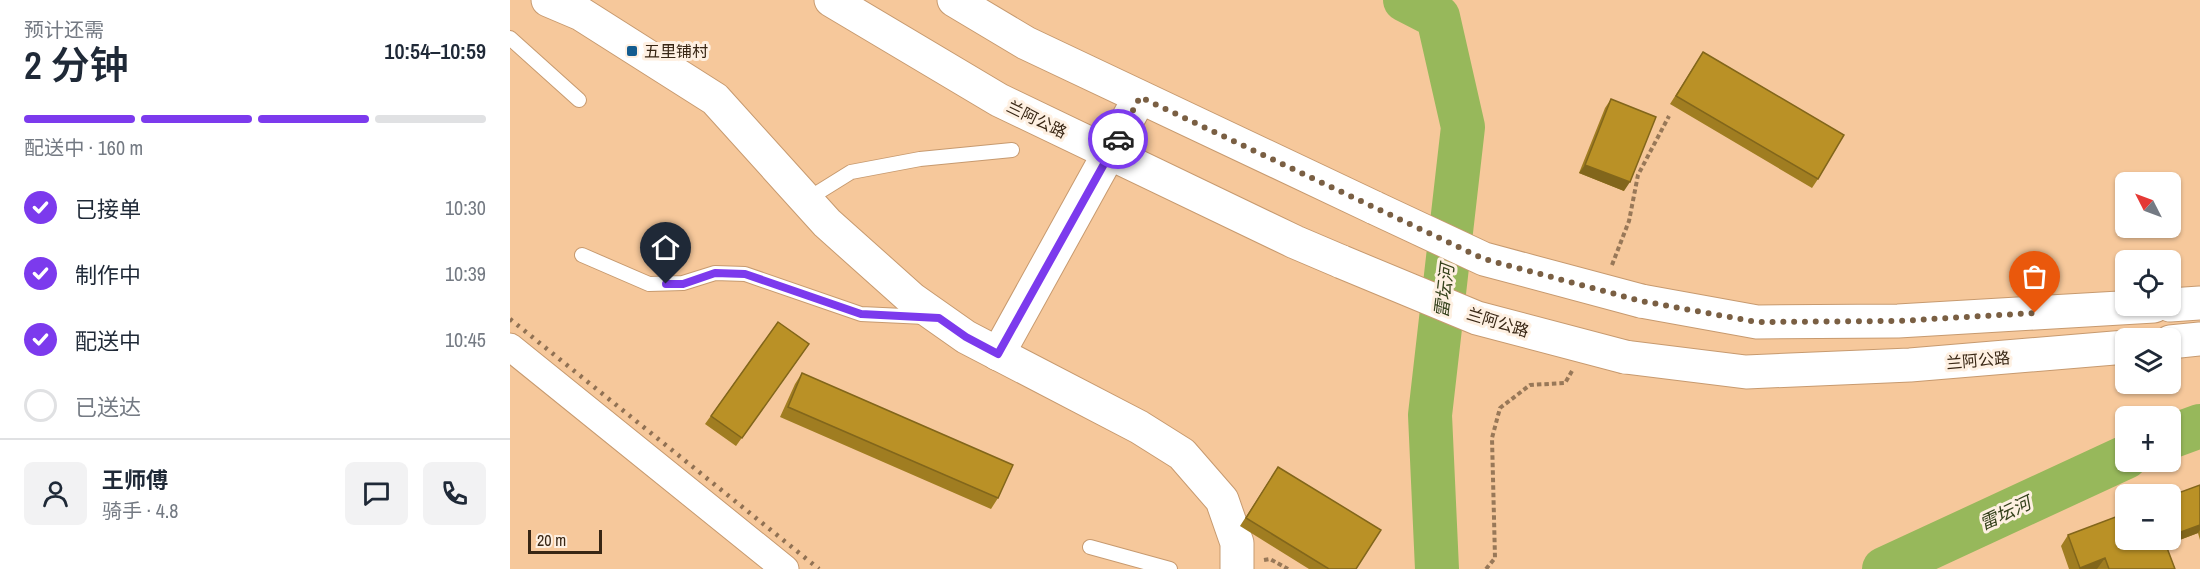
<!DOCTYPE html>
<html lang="zh">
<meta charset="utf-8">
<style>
body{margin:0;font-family:"Archivo Narrow","Noto Sans SC",sans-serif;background:#f2f2f3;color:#1f2937;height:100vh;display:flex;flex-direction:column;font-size:22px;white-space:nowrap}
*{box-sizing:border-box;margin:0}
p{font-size:20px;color:#747a83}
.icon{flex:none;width:33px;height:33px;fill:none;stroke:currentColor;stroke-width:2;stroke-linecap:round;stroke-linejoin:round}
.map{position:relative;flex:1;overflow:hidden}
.side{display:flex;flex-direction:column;background:#fff;width:510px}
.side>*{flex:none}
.needle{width:39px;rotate:312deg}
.fabs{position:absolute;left:1605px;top:172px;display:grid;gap:12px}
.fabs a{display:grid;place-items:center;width:66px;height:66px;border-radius:9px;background:#fff;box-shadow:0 2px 4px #0004;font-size:30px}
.scale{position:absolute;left:18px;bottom:15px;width:74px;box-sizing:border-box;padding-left:6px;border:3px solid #382614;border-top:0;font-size:16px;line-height:21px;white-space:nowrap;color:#382614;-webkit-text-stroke:4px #fef0e2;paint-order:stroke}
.pin{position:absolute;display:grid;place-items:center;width:51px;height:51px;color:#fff;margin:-62px -26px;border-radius:50% 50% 50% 0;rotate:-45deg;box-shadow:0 0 6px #0007}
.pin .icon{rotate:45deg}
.courier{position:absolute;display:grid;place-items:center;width:60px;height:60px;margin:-30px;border:4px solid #7c3aed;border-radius:50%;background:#fff;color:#222;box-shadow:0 2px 8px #0007}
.summary em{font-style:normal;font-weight:600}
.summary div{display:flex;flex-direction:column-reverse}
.summary{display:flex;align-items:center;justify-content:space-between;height:102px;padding:0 24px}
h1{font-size:39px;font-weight:600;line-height:45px}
.bar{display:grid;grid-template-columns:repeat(4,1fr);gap:9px 6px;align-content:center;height:72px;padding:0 24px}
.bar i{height:8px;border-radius:4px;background:#e0e1e3}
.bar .active{background:#7c3aed}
.bar p{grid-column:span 4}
.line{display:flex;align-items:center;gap:15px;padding:0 24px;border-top:2px solid #e0e1e3}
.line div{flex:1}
.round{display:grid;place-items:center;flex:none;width:63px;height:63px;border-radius:9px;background:#f2f2f3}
ol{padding:0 24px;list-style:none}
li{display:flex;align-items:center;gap:18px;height:66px}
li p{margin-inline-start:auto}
li .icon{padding:6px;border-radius:50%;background:#7c3aed;color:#fff;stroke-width:4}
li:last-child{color:#747a83}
li i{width:33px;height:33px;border:3px solid #e0e1e3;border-radius:50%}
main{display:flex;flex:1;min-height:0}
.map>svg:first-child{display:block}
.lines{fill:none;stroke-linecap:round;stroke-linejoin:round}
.river{stroke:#97b85b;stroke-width:44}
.lane-casing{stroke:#c79a6f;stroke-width:16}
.street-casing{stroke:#c79a6f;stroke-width:29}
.secondary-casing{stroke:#c79a6f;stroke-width:35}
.highway-casing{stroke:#c79a6f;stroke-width:35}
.path{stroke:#987858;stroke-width:4;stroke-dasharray:4.5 3;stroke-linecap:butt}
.lane{stroke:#fff;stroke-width:14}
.street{stroke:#fff;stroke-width:27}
.secondary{stroke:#fff;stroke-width:33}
.highway{stroke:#fff;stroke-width:33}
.rail{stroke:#907153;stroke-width:4.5;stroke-dasharray:3 6;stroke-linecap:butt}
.highway-bridge-casing{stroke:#c79a6f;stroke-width:35;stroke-linecap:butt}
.highway-bridge{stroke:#fff;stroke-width:33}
.wall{fill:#a07d21}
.shaded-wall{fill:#82661b}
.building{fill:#ba9126;stroke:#82661b;stroke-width:1.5}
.done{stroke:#7a5f43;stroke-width:6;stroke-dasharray:0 10.8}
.route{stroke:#7c3aed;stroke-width:8}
.poi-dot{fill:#135c90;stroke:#fef0e2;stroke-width:2}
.labels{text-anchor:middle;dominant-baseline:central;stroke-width:6;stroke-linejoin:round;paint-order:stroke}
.poi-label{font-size:16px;fill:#382614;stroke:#fef0e2;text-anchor:start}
.street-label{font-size:16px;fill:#382614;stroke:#fef0e2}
.water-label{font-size:18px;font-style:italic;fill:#35421c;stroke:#fef0e2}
</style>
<main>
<section class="side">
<div class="summary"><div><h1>2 分钟</h1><p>预计还需</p></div><em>10:54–10:59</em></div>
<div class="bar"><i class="active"></i><i class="active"></i><i class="active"></i><i></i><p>配送中 · 160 m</p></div>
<ol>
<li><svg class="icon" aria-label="check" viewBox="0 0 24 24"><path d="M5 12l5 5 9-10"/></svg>已接单<p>10:30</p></li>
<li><svg class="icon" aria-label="check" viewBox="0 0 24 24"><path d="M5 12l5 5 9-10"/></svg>制作中<p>10:39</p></li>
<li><svg class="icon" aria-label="check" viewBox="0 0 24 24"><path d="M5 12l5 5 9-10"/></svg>配送中<p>10:45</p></li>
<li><i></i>已送达</li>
</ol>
<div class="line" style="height:108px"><a class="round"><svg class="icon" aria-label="person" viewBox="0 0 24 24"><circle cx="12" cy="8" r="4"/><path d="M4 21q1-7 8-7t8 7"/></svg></a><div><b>王师傅</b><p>骑手 · 4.8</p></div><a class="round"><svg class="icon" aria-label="chat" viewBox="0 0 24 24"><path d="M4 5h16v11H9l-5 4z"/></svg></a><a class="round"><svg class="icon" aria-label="phone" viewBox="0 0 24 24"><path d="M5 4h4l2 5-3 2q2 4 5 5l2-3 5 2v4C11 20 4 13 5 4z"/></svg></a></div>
</section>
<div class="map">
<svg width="1690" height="569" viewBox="0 0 1690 569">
<rect width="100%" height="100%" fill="#f6c89b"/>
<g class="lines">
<path class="river" d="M895,0L928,17L953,127L920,415L927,569
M1660,437L1690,426
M1374,569L1616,457"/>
<defs>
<path id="lane" d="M0,38L69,100
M296,200L341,172L410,159L502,150
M72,255L139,284L173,283L205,273L235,274L351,314L415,317
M580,547L660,569"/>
<path id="street" d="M0,347L275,569"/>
<path id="secondary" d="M38,0L71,14L205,99L317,223L402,299L456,337L629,427L672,454L712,500L727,543V569"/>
<path id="highway" d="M321,0L489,100L785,242L832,262
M444,0L516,43L865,208
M1131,301L1247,322L1388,321L1644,306
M1660,305L1690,303
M1660,342L1690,339
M488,354L630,97
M1115,357L1236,372L1400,365L1616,347"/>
</defs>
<use href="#lane" class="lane-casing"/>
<use href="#street" class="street-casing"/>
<use href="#secondary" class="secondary-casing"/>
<use href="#highway" class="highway-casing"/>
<path class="path" d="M1102,265L1119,221L1128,175L1159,116
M754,560L760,559L778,569
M976,569L985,558L982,438L990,408L1020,385L1055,383L1062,371"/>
<use href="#lane" class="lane"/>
<use href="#street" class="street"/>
<use href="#secondary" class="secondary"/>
<use href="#highway" class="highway"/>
<path class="rail" d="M0,319L309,569"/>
<defs>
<path id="highway-bridge" d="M865,208L974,259L1131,301
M832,262L967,318L1115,357"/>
</defs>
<use href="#highway-bridge" class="highway-bridge-casing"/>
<use href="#highway-bridge" class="highway-bridge"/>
</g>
<path class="wall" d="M1193,52L1308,179L1302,188L1160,104Z
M1101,99L1114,191L1069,173L1095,108Z
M268,322L299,344L226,446L195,424Z
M292,373L488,498L481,509L270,417L285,384Z
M768,467L846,569H799L730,526Z
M1690,485V540L1688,533L1656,545L1665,569H1559L1551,546L1558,535Z"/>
<path class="shaded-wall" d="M1075,165L1120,182L1114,191L1069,173Z
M1690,525V530L1688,533L1646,549L1653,540H1660V536Z
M1595,558L1587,569H1569L1570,568Z"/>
<path class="building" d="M1193,52L1334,135L1308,179L1166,96Z
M1101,99L1146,117L1120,182L1075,165Z
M268,322L299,344L232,438L201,416Z
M292,373L503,465L488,498L278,407Z
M768,467L871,530L846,569H819L736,518Z
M1690,485V525L1660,536V496Z
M1616,513V540H1654L1665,569H1599L1595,558L1570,568L1558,535Z"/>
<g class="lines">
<path class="done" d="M608,139L630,97L974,259L1131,301L1247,322L1388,321L1525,313"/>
<path class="route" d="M156,284H173L205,273L235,274L351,314L429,318L456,337L488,354L608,139"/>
</g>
<rect class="poi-dot" x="116" y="45" width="12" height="12" rx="3"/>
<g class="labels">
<g class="poi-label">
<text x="134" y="51">五里铺村</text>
</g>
<g class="street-label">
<text transform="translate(527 119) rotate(26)">兰阿公路</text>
<text transform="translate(988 322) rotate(17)">兰阿公路</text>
<text transform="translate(1468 360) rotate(-5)">兰阿公路</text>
</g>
<g class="water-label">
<text transform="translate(934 291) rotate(-83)">雷坛河</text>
<text transform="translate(1495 513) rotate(-25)">雷坛河</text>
</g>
</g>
</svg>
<div class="fabs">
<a><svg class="needle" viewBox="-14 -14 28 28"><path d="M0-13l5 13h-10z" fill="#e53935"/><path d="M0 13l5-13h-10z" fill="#747a83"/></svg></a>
<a><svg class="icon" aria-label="locate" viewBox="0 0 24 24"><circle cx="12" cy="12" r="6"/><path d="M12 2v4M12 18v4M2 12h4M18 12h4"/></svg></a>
<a><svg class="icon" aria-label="layers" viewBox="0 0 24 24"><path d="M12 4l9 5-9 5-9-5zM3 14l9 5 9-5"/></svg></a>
<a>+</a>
<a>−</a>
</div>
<div class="scale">20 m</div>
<div class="pin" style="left:1525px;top:313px;background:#ea580c"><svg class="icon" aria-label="bag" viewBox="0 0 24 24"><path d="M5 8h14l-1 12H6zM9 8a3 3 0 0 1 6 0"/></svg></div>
<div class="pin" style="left:156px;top:284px;background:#1f2937"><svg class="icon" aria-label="home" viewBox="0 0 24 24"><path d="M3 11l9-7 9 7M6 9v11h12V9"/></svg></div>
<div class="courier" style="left:608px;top:139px"><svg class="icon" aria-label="car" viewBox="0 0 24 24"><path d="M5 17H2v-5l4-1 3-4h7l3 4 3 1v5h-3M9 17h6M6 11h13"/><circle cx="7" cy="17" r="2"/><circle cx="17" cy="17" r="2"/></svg></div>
</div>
</main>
